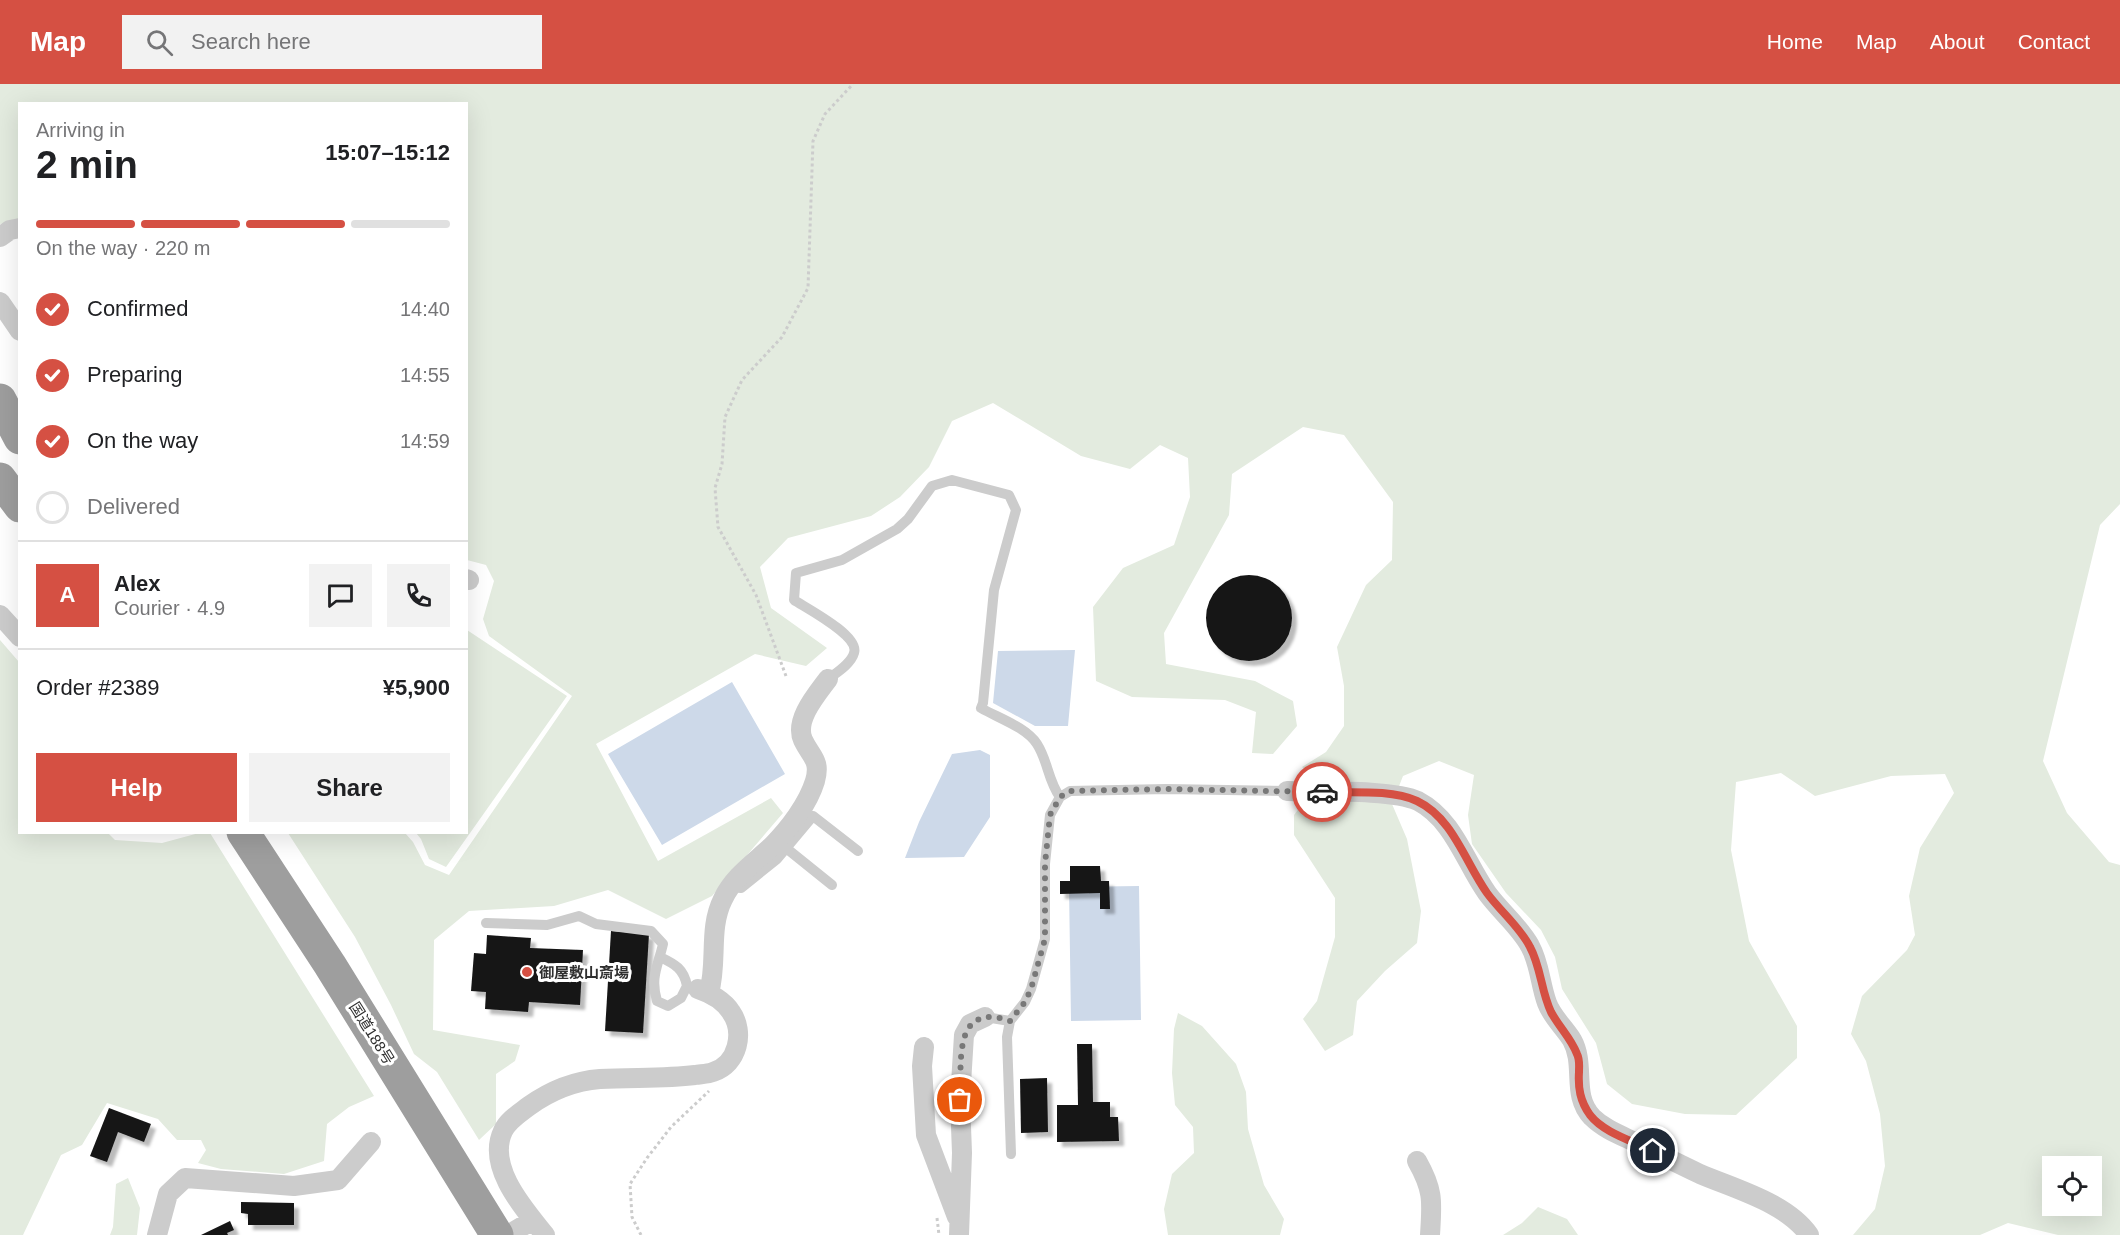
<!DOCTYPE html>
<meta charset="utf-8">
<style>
body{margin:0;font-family:Arial,"Noto Sans JP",sans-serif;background:#f2f2f2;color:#202124;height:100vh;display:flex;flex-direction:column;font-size:22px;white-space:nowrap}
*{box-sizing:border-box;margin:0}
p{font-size:20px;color:#757577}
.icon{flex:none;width:33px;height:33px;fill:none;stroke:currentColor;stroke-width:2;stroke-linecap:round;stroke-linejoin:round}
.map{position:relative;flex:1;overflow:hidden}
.details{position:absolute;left:18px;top:18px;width:450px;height:732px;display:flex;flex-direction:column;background:#fff;border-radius:0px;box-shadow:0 6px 24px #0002}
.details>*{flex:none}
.buttons{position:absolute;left:2042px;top:1072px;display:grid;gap:12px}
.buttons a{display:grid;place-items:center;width:60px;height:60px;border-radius:0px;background:#fff;box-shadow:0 6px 24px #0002;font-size:30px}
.pin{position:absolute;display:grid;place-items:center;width:51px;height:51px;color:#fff;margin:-26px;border:3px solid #fff;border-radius:50%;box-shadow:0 2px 6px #0007}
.courier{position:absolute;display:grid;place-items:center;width:60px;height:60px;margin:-30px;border:4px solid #d55043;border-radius:50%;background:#fff;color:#222;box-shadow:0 2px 8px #0007}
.overview em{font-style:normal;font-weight:700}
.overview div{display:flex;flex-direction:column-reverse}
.overview{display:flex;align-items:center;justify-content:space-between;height:102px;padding:0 18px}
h1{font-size:39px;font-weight:700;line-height:45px}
.bar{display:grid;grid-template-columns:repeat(4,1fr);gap:9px 6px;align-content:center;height:72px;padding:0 18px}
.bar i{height:8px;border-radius:4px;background:#e0e0e0}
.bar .on{background:#d55043}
.bar p{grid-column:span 4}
.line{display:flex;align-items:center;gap:15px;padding:0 18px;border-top:2px solid #e0e0e0}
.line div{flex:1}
.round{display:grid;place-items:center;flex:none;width:63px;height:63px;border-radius:0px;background:#f2f2f2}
ol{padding:0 18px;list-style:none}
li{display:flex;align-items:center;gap:18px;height:66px}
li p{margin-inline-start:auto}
li .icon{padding:6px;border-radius:50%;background:#d55043;color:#fff;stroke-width:4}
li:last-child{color:#757577}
li i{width:33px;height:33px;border:3px solid #e0e0e0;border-radius:50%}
.cta{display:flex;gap:12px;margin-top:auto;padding:12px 18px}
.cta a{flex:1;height:69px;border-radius:0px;background:#d55043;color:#fff;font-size:24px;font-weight:700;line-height:69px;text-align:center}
.cta a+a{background:#f2f2f2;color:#202124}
header{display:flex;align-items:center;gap:36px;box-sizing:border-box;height:84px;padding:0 30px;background:#d55043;color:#fff}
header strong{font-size:28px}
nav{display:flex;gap:33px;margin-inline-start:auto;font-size:21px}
.search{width:420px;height:54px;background:#f2f2f2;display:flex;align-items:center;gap:15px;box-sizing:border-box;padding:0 21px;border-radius:0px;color:#757577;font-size:22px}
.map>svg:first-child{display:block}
.green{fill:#e3ebdf;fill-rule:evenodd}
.water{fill:#cdd9e9}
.building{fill:#161616;filter:url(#shadow)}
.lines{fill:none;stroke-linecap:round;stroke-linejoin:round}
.path{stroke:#ccc;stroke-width:3;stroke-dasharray:3 3;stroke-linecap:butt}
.service{stroke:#ccc;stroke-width:10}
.minor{stroke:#ccc;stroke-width:20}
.trunk{stroke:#9e9e9e;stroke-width:33}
.done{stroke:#787878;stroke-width:6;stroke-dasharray:0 10.8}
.route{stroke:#d55043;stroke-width:8}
.poi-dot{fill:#d55043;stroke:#fff;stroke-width:2}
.labels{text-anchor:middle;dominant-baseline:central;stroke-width:6;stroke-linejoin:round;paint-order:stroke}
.poi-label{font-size:15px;font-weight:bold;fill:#2f2f2f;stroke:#fff;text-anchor:start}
.street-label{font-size:15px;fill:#2f2f2f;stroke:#fff}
</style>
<header>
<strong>Map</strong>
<div class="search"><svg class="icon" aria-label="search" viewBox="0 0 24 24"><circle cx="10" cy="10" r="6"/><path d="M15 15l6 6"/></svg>Search here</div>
<nav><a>Home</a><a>Map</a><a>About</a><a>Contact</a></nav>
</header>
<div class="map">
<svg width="2120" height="1151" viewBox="0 0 2120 1151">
<defs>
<filter id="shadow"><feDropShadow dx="5" dy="5" stdDeviation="1.5" flood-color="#0004"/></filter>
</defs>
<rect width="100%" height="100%" fill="#fff"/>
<path class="green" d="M0,0H2120V420L2100,441L2043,677L2067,729L2109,778L2120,781V1151H2058L2008,1139L1980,1151H1853L1875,1125L1885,1082L1880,1030L1866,977L1851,950L1862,912L1907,866L1915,851L1909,812L1920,764L1954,709L1945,690L1891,692L1815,712L1781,689L1736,698L1731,766L1749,857L1797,942V974L1736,1031L1685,1030L1632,1020L1607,1000L1596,959L1562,905L1555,873L1541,846L1506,809L1472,760L1468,731L1474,691L1439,677L1403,692L1392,720L1407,755L1421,827L1417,859L1385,887L1357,917L1353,951L1325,967L1303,935L1317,917L1335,853V814L1294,751V731L1307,714L1313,693L1302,683L1326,668L1344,642V602L1337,563L1366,501L1392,476L1393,418L1344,351L1303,343L1232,390L1229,431L1164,549L1166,580L1255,597L1293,617L1297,642L1273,670L1252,669L1256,628L1225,616L1132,613L1096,597L1093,523L1123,484L1174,461L1190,413L1188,374L1160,361L1130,385L1081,372L993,319L952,337L929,383L900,413L871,432L788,454L760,483L771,524L827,564L806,582L755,570L596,660L658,777L771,714L783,729L712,812L666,835L608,806L554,822L469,827L434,856L433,946L520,961L515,977L496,990V1040L479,1056L437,988L414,970L391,921L355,853L288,749H405L413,758L425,781L449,791L572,612L489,552L483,535L494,497L486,481L467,476L466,20H20L19,137L0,140ZM2052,1083H2091V1122H2052Z
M467,546L567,612L446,783L429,775L421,755L416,749L466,748Z
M0,556L19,578L20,748L108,749L115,756L162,759L199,749H210L374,1012L349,1023L327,1040L324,1077L284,1090L221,1085L198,1079L206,1066L201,1056H177L158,1035L107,1019L82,1061L61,1071L23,1151H0Z
M1178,929L1202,942L1236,980L1246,1008L1248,1045L1264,1101L1284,1135L1280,1151H1168L1164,1125L1172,1090L1194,1069L1193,1043L1175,1021L1172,989L1174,945Z
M128,1094L140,1124L137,1151H110L113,1143L116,1100Z
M1538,1123L1567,1135L1578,1151H1503L1522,1139Z"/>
<path class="water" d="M1075,566L1068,642H1035L993,619L998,567Z
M732,598L785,690L662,761L608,670Z
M980,666L990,671V733L964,773L905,774L919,738L952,670Z
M1139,802L1141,936L1071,937L1069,803Z"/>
<path class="building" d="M1206 534a43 43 0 1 1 86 0a43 43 0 1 1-86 0Z
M1070,782H1100L1101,797H1109L1110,825H1100V809L1060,810V797H1070Z
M611,847L649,850L643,949L605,947Z
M487,851L531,854L530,864L583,866L580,921L529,918L528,928L485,925L486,908L471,907L474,869L486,870Z
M1077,960H1092L1093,1018H1110V1033H1118L1119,1057L1057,1058V1021H1078Z
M1047,994L1048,1048L1021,1049L1020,995Z
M109,1024L151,1040L144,1058L118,1048L107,1078L90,1072Z
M241,1118L294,1119V1141H248V1130L241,1129Z
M230,1137L234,1146L227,1149L228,1151H201Z"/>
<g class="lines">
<path class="path" d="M786,592L756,511L718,443L715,404L722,380L725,333L742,296L782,253L808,204L813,57L825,30L853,0
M937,1134L939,1151
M641,1151L632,1133L630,1100L647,1074L671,1043L709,1007"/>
<path class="service" d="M828,595C836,589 851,580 854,569C860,552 808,525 794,516L796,489L842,476L897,445L908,435L932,402L952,396L1009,411L1016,426L994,506L983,619L981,624C998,634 1026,643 1037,660C1048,677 1048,697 1060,713
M786,764L832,801
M732,803L741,804L777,775L813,732L858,767
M486,839L547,841L579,832L596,840L651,847L663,860C658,882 650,893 657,917L668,922L681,914L687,902L698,905
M660,873C675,880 684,885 687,902
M985,933L1010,937
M1011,1070L1007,953L1010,937L1025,918L1031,905L1045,855V780L1050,731L1060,713L1070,707L1166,705L1287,707"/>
<path class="minor" d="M0,153L10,146L20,144
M0,218L20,247
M466,495L469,496
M0,531L20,553
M1287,707C1318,708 1393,705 1418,717C1454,736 1465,778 1487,809C1500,827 1520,843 1530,862C1540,880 1540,900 1547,919C1552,933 1564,943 1572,956C1586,981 1571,1011 1592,1033C1605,1046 1623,1052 1639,1060C1659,1070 1679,1080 1700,1090C1735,1105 1787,1119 1809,1151
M709,909C718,877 708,845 723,815C733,793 755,778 772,762C789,745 808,720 815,697C821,676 811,673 803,656C794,636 817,610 828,595
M924,963L922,982L926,1051L957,1133
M1417,1077C1434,1107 1432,1118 1430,1151
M157,1151L168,1110L185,1094L294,1102L338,1096L371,1058
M508,1151L533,1136
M545,1151C525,1126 486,1083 503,1047C508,1036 520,1029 529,1022C550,1007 574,997 600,995C632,993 664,995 695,991C701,990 708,990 713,988C738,980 745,948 731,928C724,917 710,909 698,905
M959,1151L962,1069L960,1016L964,951L970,940L985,933"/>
<path class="trunk" d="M0,316L20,354
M0,395L20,422
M243,748L330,881L497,1151"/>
</g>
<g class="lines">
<path class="done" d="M960,1016C962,978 952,917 1010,937L1025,918L1031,905L1045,855V780L1050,731L1060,713L1070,707L1166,705L1322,708"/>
<path class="route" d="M1322,708C1350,709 1391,705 1417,717C1453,734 1465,778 1487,809C1500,827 1520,843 1530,863C1541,883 1541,907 1551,928C1559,943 1571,954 1577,970C1580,976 1579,981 1579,988C1578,1004 1580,1017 1590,1031C1604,1049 1633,1057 1653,1067"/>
</g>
<circle class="poi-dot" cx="527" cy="888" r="6"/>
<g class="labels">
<g class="poi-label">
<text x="539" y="888">御屋敷山斎場</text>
</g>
<g class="street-label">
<text transform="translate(372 949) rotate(58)">国道188号</text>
</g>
</g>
</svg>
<div class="buttons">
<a><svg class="icon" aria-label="locate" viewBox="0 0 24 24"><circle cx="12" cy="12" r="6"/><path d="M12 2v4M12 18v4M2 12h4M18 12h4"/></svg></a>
</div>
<div class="pin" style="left:960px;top:1016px;background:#ea580c"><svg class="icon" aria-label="bag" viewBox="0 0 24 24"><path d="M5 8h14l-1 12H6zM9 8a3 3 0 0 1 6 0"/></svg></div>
<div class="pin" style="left:1653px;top:1067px;background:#1f2937"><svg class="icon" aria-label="home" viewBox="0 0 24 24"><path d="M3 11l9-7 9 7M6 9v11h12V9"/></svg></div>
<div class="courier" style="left:1322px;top:708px"><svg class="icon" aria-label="car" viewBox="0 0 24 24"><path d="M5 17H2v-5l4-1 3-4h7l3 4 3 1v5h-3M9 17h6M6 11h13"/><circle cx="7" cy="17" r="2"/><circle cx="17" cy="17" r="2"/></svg></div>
<section class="details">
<div class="overview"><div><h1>2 min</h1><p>Arriving in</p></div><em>15:07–15:12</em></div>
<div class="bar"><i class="on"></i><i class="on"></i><i class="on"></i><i></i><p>On the way · 220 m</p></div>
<ol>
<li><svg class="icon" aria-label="check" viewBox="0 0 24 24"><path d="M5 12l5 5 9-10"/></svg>Confirmed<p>14:40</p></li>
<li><svg class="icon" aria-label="check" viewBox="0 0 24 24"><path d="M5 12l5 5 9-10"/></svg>Preparing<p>14:55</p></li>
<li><svg class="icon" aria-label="check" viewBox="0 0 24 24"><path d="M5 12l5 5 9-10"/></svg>On the way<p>14:59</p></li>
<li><i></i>Delivered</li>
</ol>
<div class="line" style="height:108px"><b class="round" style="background:#d55043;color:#fff">A</b><div><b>Alex</b><p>Courier · 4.9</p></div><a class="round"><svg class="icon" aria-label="chat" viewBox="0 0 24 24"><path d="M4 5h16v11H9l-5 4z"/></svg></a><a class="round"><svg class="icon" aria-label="phone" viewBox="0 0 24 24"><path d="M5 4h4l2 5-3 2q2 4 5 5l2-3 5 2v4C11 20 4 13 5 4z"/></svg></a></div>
<div class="line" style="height:78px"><div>Order #2389</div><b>¥5,900</b></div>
<div class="cta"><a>Help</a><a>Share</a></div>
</section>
</div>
